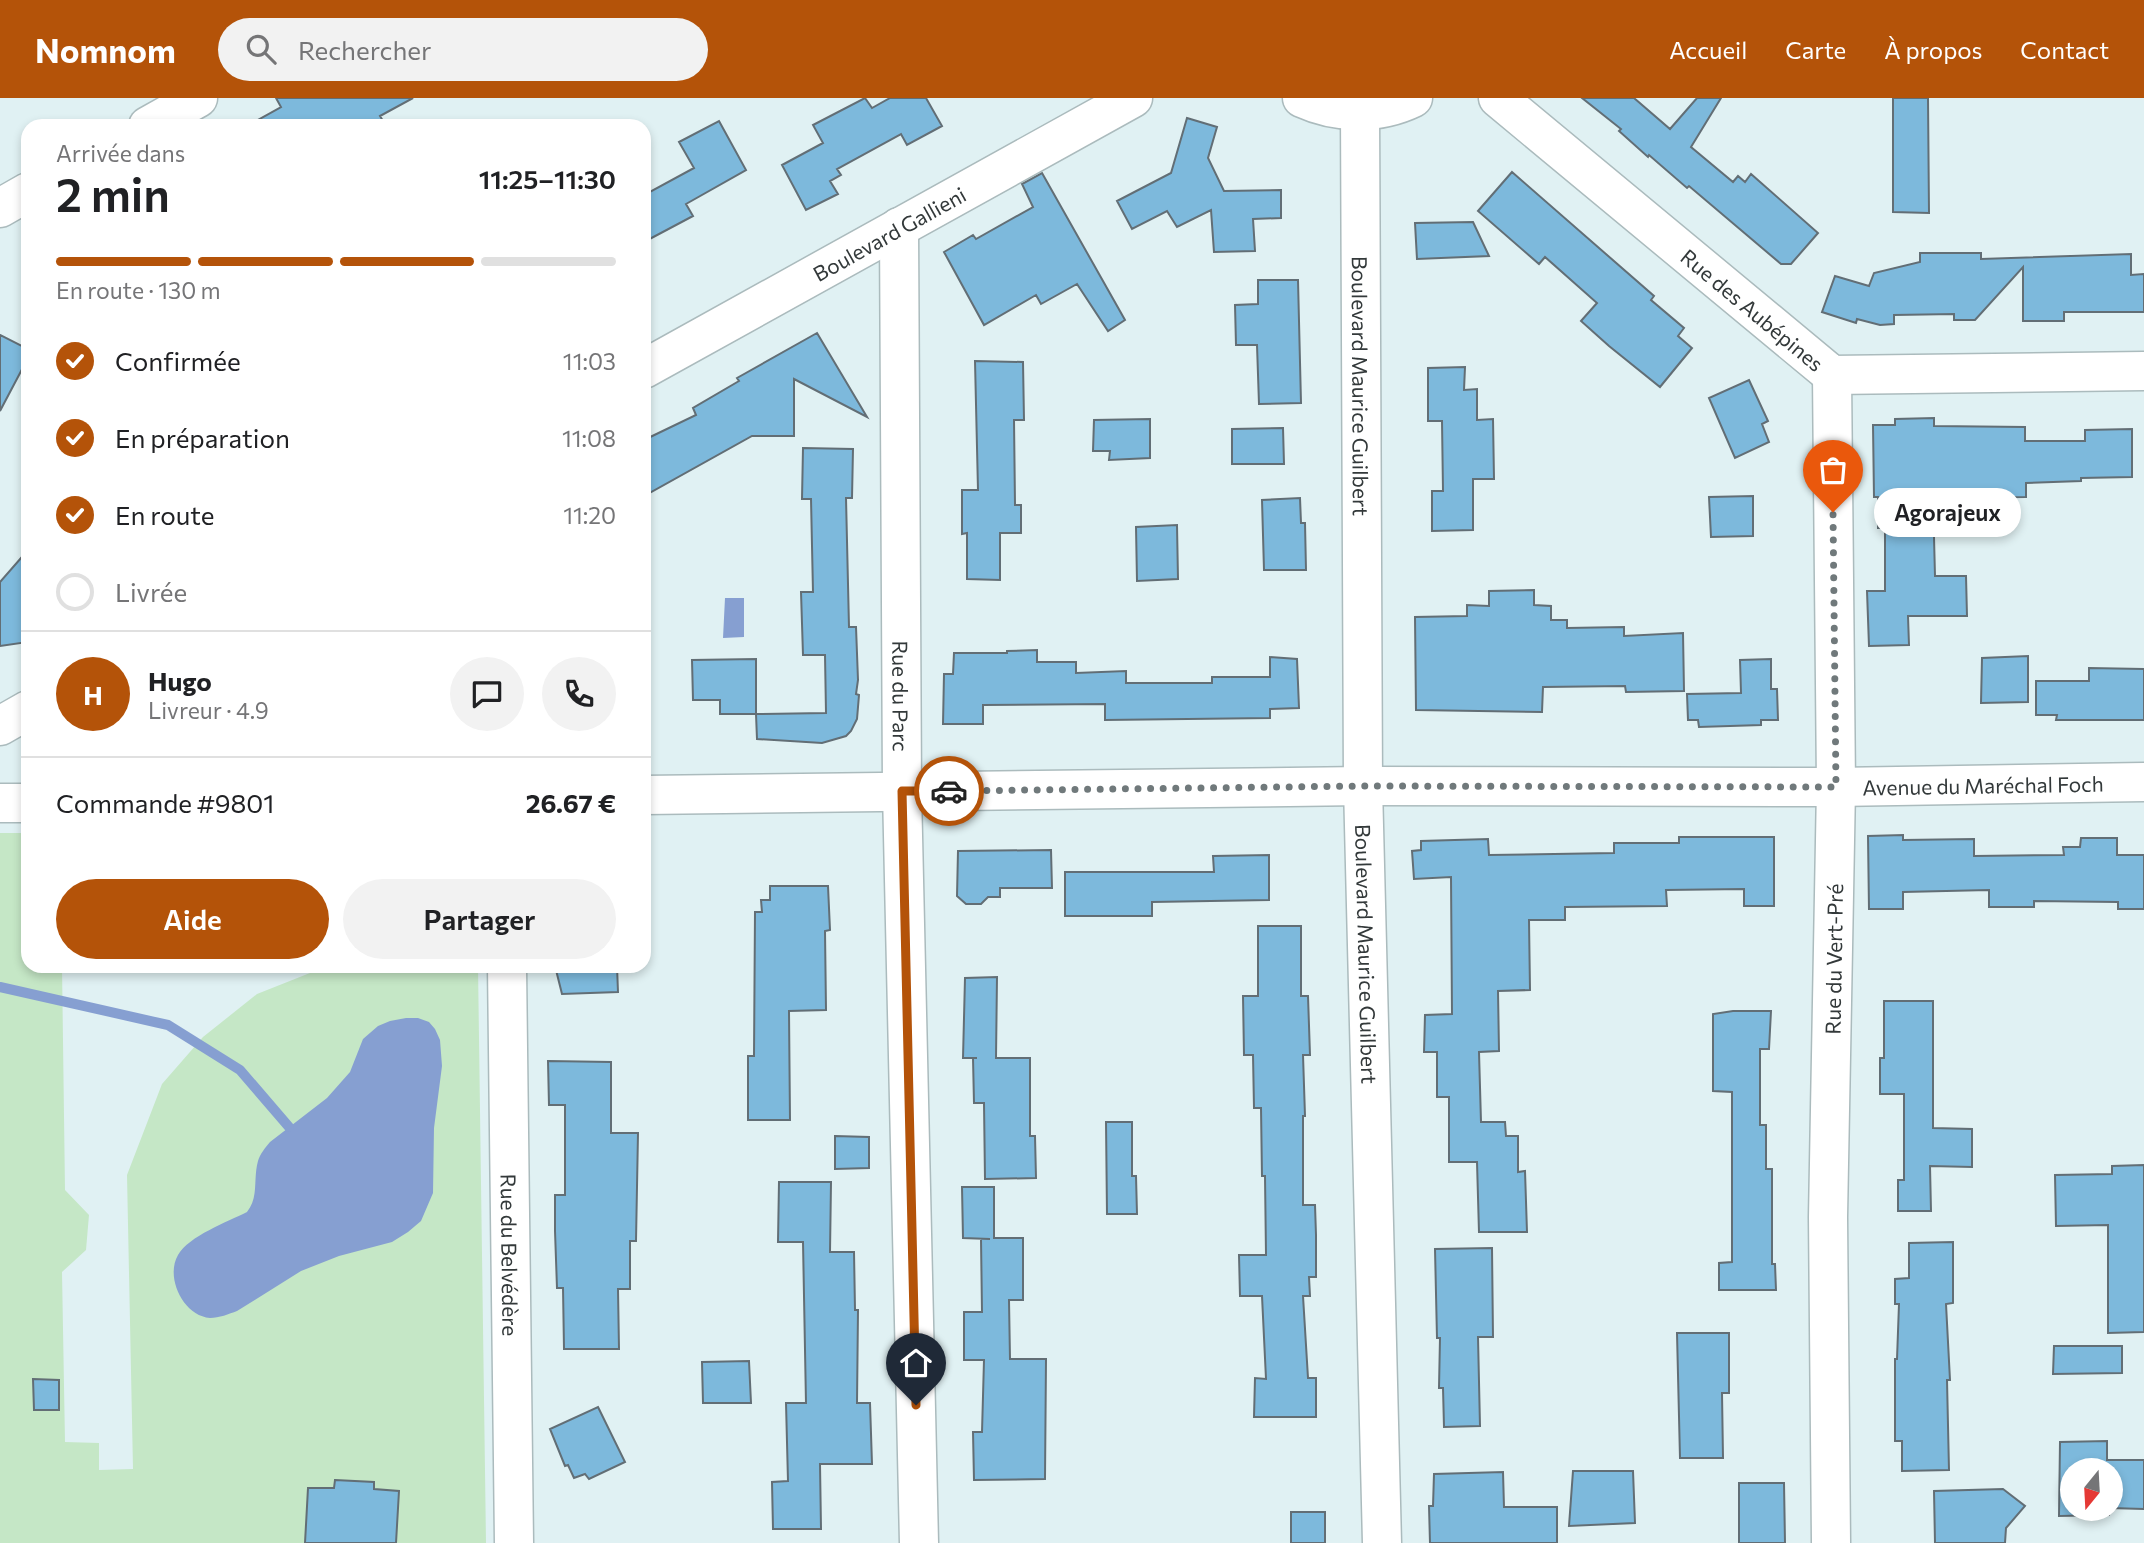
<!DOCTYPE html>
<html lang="fr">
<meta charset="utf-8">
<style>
body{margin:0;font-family:Commissioner,sans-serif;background:#f2f2f2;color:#202124;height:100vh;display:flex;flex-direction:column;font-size:26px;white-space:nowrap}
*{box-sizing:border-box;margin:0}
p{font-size:23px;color:#757577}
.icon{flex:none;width:38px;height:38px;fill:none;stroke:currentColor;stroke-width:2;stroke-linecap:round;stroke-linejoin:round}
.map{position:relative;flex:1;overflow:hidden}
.drawer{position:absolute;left:21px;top:21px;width:630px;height:854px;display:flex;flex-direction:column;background:#fff;border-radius:21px;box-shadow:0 4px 10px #0003}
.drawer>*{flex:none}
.needle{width:46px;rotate:198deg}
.fabs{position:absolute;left:2060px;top:1360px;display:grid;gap:14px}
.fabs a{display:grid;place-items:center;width:63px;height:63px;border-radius:50%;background:#fff;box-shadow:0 4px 10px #0003;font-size:35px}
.pin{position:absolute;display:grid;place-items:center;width:60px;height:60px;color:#fff;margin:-72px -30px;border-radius:50% 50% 50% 0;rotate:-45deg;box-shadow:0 0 7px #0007}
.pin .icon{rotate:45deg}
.courier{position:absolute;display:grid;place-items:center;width:70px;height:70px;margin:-35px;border:5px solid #b45309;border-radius:50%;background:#fff;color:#222;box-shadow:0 2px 9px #0007}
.bubble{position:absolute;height:49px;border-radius:24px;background:#fff;box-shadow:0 4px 10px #0003;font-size:23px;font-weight:600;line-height:49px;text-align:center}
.summary em{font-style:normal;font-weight:600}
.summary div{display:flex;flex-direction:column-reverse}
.summary{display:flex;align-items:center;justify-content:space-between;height:119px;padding:0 35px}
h1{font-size:46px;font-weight:600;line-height:52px}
.bar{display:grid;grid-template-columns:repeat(4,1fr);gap:10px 7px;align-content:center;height:84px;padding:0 35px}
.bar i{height:9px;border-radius:5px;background:#e0e0e0}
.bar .active{background:#b45309}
.bar p{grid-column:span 4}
.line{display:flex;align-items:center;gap:18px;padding:0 35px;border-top:2px solid #e0e0e0}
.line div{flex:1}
.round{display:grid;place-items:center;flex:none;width:74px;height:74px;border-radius:37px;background:#f2f2f2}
ol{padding:0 35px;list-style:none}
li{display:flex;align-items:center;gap:21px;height:77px}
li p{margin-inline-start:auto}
li .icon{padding:7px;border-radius:50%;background:#b45309;color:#fff;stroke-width:4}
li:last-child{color:#757577}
li i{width:38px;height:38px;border:4px solid #e0e0e0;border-radius:50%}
.primary-button{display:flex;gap:14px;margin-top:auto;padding:14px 35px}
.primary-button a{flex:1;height:80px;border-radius:42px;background:#b45309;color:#fff;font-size:28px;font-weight:600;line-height:80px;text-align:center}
.primary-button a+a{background:#f2f2f2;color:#202124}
header{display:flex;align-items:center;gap:42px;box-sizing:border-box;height:98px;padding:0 35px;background:#b45309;color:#fff}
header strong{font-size:33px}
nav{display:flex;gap:38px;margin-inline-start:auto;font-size:24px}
.search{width:490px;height:63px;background:#f2f2f2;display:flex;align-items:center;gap:18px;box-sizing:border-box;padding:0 24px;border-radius:38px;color:#757577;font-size:26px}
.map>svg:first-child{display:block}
.green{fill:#c5e7c6}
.water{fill:#869fd1}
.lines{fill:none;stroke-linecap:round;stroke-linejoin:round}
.stream{stroke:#869fd1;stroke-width:10}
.building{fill:#7db9dc;stroke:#626e75;stroke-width:2}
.minor-casing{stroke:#abbbbd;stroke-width:41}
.minor{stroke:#fff;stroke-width:38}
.done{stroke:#70797b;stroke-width:7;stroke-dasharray:0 12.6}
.route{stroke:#b45309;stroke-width:9}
.labels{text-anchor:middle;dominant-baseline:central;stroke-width:6;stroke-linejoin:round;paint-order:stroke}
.street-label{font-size:21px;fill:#33393a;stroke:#e0f1f3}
</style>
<header>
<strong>Nomnom</strong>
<div class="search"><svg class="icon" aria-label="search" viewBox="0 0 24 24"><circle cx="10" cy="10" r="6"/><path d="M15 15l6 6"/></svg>Rechercher</div>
<nav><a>Accueil</a><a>Carte</a><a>À propos</a><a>Contact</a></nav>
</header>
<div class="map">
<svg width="2144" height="1445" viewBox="0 0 2144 1445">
<rect width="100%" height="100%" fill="#e0f1f3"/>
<path class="green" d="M0,735H28V868H62L65,1092L89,1117L86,1152L62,1174L65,1344L99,1345V1372L133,1371L127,1077L162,986L203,939L257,896L315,873L333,868H478L486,1445H0Z"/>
<path class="water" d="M725,500H744V539L723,540Z
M406,920H418L429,924L435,931L440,942L442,968L434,1030L433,1095L421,1123L408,1134L392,1144L339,1158L301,1173L237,1213C229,1216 219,1220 210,1220C183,1218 165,1179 178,1157C189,1138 227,1124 247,1114C259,1099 253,1081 258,1063C260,1056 265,1050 270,1044L327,1000L350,974L363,941L378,928L390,923Z"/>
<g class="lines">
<path class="stream" d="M0,889L168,927L240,972L289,1029"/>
</g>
<path class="building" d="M276,0H413L380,18L386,28H247L281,9Z
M865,0L872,10L890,0H926L942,28L907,47L901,36L837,71L841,77L830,83L838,96L806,112L782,67L823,45L813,27Z
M1582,0H1634L1670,31L1697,0H1721L1691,49L1733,84L1738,78L1745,84L1751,76L1818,135L1791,166H1781L1689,88L1687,90L1649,57L1648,59L1619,33L1621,31Z
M1893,0H1928L1929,115L1893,114Z
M1187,20L1217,29L1208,60L1224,93L1281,92V120L1253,121L1255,153L1214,154L1211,112L1177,129L1167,113L1132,131L1117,103L1171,75Z
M719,23L746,72L686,106L693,118L644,144V97L694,70L679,44Z
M1512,74L1654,198L1651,202L1684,230L1678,238L1692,250L1660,289L1609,248L1581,223L1597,205L1545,159L1539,166L1478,113Z
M1042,75L1125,222L1108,233L1077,186L1041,206L1036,197L984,227L944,154L973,137L976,141L1033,109L1022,86Z
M1473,124L1489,158L1417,161L1415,125Z
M1920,155H1981V161L2131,156V177L2144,176V214H2064V223H2023V169L1975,222H1954V216L1894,217V226L1880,227L1857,221L1856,225L1822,214L1835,178L1869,188L1874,175L1920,164Z
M1258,182H1298L1301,305L1259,306L1257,247H1236L1235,207L1258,206Z
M817,235L867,319L794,281V338H752L644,398V342L696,317L693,310L739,283L737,280Z
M0,237L28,251V260L0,313Z
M975,263L1023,264L1024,322H1014L1015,407H1021V435H1000V482L967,481V435L962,436V392H978Z
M1465,269L1464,292L1477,291V322L1493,321L1494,381H1473V432L1432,433V393H1443L1442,323H1428V270Z
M1749,282L1768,323L1762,326L1769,344L1735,360L1709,300Z
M1934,320V328L2025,329V343H2085V332L2132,331V379L2081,380V383L2026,385V399L1933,400L1935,478H1966L1967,518H1908L1909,547L1869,548L1867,493H1885V430H1878V399H1874L1873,327H1895V321Z
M1150,321V360L1109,362L1110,353H1093L1094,322Z
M1283,330L1284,366H1232V331Z
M803,350L853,351L852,400H846L849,529H856L858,582L856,596L859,597L857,621L851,633L846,638L822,645L757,641L756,616L826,615L825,557H803L801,494H813L811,401H802Z
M1753,398V438L1711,439L1709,399Z
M1300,400L1301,425H1305L1306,472H1264L1262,402Z
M1177,427L1178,481L1137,483L1136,429Z
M28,452V544L0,548V484Z
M1534,492V507L1551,508V522H1567V530L1624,529V538L1683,535L1684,593L1626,594L1625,588L1543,589L1542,614L1416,612L1415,519L1467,518V507L1489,508V493Z
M1037,552V564H1076V575L1126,573V585H1212V579H1270V559L1297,561L1299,610L1270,611V620L1105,622V606L983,607V626H943L944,576H953L954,555H1007V553Z
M2028,558V604L1981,605L1982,560Z
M756,561V616H720V602H693L692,562Z
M1771,561V591H1777L1778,622H1761V627L1699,629L1698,622H1688L1687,596L1741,595L1740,562Z
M2089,570L2144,571V622H2056L2057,617H2036V583H2089Z
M1903,737V742L1974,741V758L2064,757L2063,749H2080L2081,740H2117V757H2144V811H2118V804L2034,803V809H1989V792L1903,794V811H1869L1868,738Z
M1679,739H1774V808H1744V791L1666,792L1667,808L1565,809V822H1529L1530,892L1498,893L1499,953L1479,954L1481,1024H1505L1506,1038H1518V1074L1525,1073L1527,1134H1479L1477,1064H1449V999H1437V954H1424L1425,917L1452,916L1451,779L1414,781L1412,753L1421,752V743L1488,741L1489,757L1614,755V745H1679Z
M1051,752L1052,790H1000V799H988L981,806H966L957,798L958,753Z
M1269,757V802L1152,804V818H1065V774H1214L1213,758Z
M770,788H828L830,832L825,833L826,912L789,913L790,1022H748V958H754L755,814H762L761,802H770Z
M1258,828H1301V898H1308L1310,957H1303L1305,1018H1303V1107H1315L1316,1137V1179H1309L1310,1198H1303L1308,1280H1316V1319H1254L1255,1280L1266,1281L1262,1198H1240L1239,1157H1266L1265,1078H1262L1261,1010H1254L1253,957H1244L1243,898H1258Z
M555,868H617L618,894L562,896Z
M997,879L996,960H1030V1038H1035L1036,1080L985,1081L984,1005H974L973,960H977H963L965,880Z
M1884,903H1933V1030L1972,1031V1069L1930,1068L1931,1113H1898V1082H1904V996H1880V960H1884Z
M1733,913H1771L1769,951H1760V1027H1766V1071H1772V1166H1775L1776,1192H1719V1165L1732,1164V994L1713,993V916Z
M548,963L611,964V1035H638L636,1143H630V1191H618L619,1251H564L563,1190H557L555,1133V1097H565V1007H549Z
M1106,1024H1132V1078H1136L1137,1116H1107Z
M835,1038L869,1039V1070L835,1071Z
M2144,1067V1234L2108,1235V1127L2056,1128L2055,1077L2112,1076V1068Z
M779,1084H831L830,1154H854L855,1212H858L857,1305H870L872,1366H820L821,1431H773L772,1384L788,1383L786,1305H806L803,1144H778Z
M962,1089H994V1140H1023V1202H1009L1010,1261H1046L1045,1381L974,1382L973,1334H982L984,1262H964V1214H982L981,1141H990L963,1140Z
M1953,1144V1205L1946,1206L1950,1282H1947L1949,1372L1902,1373V1343H1895V1261H1897L1899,1206H1895V1181L1909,1180V1145Z
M1492,1150L1493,1239H1478L1480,1328L1444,1329L1443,1290H1439L1440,1240H1437L1435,1151Z
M1677,1235H1729V1295H1722L1723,1360H1680Z
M2054,1248H2122V1275L2053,1276Z
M749,1263L751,1305H703L702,1264Z
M33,1281L59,1282V1312H34Z
M598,1309L625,1364L589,1381L585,1376L574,1380L568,1367L565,1368L550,1331Z
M2107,1343V1362H2144V1411L2110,1410V1372H2072V1410H2109V1417L2059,1418L2060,1344Z
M1573,1373H1633L1635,1425L1569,1428Z
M1503,1374L1504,1409H1557V1445H1430L1429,1408H1433L1434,1376Z
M335,1382L374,1384V1391L399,1393L396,1445H305L308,1390H334Z
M1739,1385H1784L1785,1445H1739Z
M2003,1391L2025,1408L2006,1430L2005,1445H1935L1934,1393Z
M1291,1414H1325V1445H1291Z"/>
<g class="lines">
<defs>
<g id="minor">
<path d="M1302,0C1337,16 1378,17 1413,0"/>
<path id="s1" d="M1498,0L1832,277L2144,273"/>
<path id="s2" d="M1360,12L1363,688L1382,1445"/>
<path d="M148,28L198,0"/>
<path d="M0,110L28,94"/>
<path id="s3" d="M899,129L902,693L919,1445"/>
<path id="s4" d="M644,271L1133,0"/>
<path d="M0,628L28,612"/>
<path id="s5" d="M644,697L1363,688L1836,689L2144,684"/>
<path d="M0,705H28"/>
<path id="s6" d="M507,868L514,1445"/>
<path id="s7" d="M1831,1445L1828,1119L1836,689L1832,277"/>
</g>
</defs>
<use href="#minor" class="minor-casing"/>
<use href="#minor" class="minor"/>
</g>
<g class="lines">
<path class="done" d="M949,693L1363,688L1836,689L1833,414"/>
<path class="route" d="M916,1307L902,693H949"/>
</g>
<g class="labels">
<g class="street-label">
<text stroke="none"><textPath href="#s4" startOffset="280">Boulevard Gallieni</textPath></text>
<text stroke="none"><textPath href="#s1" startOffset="331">Rue des Aubépines</textPath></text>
<text stroke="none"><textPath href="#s2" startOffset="276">Boulevard Maurice Guilbert</textPath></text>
<text stroke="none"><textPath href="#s3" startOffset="469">Rue du Parc</textPath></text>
<text stroke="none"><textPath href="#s5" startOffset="1339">Avenue du Maréchal Foch</textPath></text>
<text stroke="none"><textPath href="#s2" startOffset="844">Boulevard Maurice Guilbert</textPath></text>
<text stroke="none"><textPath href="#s7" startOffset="584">Rue du Vert-Pré</textPath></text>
<text stroke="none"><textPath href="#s6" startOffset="289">Rue du Belvédère</textPath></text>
</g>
</g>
</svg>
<div class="fabs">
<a><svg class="needle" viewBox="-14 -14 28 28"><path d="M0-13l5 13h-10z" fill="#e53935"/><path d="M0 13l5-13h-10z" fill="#757577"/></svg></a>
</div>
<div class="pin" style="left:1833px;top:414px;background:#ea580c"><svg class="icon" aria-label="bag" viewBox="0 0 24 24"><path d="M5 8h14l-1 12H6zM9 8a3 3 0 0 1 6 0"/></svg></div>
<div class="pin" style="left:916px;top:1307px;background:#1f2937"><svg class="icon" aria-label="home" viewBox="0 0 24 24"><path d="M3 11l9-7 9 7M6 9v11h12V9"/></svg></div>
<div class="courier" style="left:949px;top:693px"><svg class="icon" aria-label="car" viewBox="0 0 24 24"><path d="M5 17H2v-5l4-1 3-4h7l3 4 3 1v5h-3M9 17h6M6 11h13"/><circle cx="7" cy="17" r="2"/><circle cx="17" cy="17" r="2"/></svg></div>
<div class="bubble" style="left:1874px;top:390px;width:147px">Agorajeux</div>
<section class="drawer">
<div class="summary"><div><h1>2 min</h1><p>Arrivée dans</p></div><em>11:25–11:30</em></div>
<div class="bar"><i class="active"></i><i class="active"></i><i class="active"></i><i></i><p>En route · 130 m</p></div>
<ol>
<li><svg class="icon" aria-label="check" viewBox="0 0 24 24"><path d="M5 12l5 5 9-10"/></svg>Confirmée<p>11:03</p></li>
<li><svg class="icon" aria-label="check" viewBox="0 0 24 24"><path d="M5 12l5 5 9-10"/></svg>En préparation<p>11:08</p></li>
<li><svg class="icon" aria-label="check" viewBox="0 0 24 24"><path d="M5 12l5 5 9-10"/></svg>En route<p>11:20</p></li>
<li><i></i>Livrée</li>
</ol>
<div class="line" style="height:126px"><b class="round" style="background:#b45309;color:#fff">H</b><div><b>Hugo</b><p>Livreur · 4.9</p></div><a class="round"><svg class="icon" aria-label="chat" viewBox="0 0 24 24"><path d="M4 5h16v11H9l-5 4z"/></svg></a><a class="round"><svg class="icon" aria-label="phone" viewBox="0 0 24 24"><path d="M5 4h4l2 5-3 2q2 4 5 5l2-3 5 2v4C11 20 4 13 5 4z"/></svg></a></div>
<div class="line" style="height:91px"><div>Commande #9801</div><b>26.67 €</b></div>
<div class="primary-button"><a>Aide</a><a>Partager</a></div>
</section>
</div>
